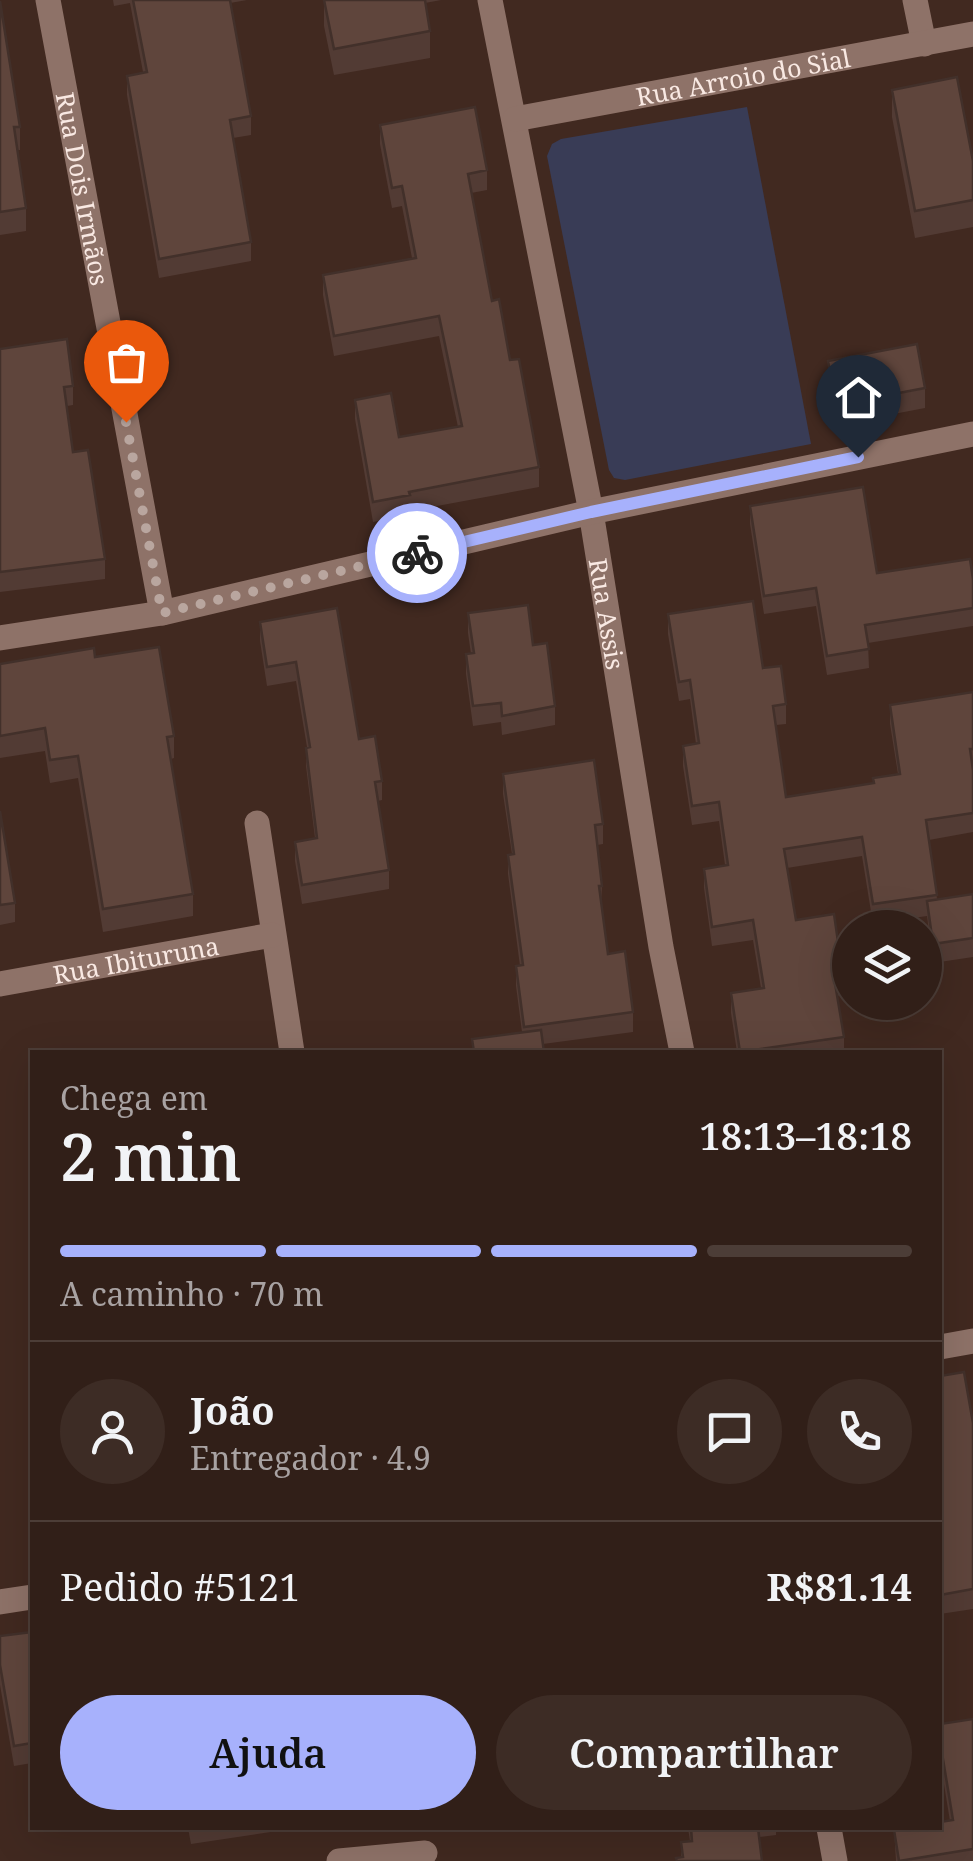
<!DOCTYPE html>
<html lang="pt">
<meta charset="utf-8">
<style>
body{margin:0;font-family:"Noto Serif",serif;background:#3d2c25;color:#f1f3f6;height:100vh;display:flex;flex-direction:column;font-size:38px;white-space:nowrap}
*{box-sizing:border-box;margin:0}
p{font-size:32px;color:#a8a2a2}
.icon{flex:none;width:55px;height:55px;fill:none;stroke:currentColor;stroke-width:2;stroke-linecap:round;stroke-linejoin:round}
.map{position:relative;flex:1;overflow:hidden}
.details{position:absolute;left:30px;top:1050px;width:912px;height:780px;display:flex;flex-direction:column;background:#311f18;border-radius:0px;box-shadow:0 10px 40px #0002,0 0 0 2px #4c3d37}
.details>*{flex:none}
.controls{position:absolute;left:832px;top:910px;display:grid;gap:20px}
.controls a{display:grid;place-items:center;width:110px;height:110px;border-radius:50%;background:#311f18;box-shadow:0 10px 40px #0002,0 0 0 2px #4c3d37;font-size:50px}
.pin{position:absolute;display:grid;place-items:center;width:85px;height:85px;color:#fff;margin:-102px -42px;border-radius:50% 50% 50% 0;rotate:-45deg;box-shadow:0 0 10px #0007}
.pin .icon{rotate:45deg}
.courier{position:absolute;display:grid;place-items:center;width:100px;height:100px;margin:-50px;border:8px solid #a7b1fc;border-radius:50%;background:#fff;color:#222;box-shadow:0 2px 12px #0007}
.overview em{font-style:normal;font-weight:600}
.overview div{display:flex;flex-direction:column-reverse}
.overview{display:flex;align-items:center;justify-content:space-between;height:170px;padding:0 30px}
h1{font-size:65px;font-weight:600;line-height:75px}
.bar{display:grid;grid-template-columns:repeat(4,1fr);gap:15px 10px;align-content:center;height:120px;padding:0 30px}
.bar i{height:12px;border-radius:8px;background:#4c3d37}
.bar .current{background:#a7b1fc}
.bar p{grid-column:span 4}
.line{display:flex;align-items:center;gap:25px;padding:0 30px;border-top:2px solid #4c3d37}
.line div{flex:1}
.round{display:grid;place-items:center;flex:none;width:105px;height:105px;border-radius:52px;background:#3d2c25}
.action{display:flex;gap:20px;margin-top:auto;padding:20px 30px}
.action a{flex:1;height:115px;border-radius:60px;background:#a7b1fc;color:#111;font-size:40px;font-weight:600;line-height:115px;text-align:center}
.action a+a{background:#3d2c25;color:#f1f3f6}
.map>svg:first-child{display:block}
.green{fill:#393c56}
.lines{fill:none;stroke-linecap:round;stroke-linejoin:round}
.minor{stroke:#8e7268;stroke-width:25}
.wall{fill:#523b34}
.building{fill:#5f453c;stroke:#42302a;stroke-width:2.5}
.done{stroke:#b9a69f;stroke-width:10;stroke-dasharray:0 18}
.route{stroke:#a7b1fc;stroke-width:12}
.labels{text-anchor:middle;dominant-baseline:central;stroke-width:10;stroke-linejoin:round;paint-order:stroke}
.street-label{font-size:25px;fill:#f9e9e3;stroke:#412920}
</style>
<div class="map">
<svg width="973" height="1861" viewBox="0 0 973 1861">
<rect width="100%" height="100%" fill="#412920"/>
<path class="green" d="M747,107L811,444L625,480L614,478L609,470L547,156L552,144L561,139Z"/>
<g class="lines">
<g class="minor">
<path id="s1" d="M48,0L162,613"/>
<path id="s2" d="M490,0L591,512L661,947L682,1052"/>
<path d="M915,0L924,44"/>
<path id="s3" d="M515,119L973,34"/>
<path d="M0,638L162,613L591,512L973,434"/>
<path d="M257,823L292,1052"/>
<path id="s4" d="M0,984L272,935"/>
<path d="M940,1347L973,1341"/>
<path d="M0,1602L32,1597"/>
<path d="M829,1828L835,1861"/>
<path d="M339,1861L425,1853"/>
</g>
</g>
<path class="wall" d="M113,0H247L230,3L251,116V135L233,138L251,242V261L159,278L127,95V76L143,72L130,3L114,6Z
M324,0H441L425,3L430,31V58L334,75L324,26Z
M0,1L20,127V150H18L26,208V231L0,235Z
M892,90L973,161V227L915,238L892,117Z
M380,125L487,170V190L471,193L492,301L539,467V487L410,511V515L373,522L355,419V400L399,437L458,427L439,336L334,356L323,295V275L412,258L402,206L392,208L380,144Z
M0,349L73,386V405L67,406L73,452L105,559V579L0,592Z
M828,361L925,388V408L836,425L828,381Z
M750,506L877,573L973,579V626L868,643L869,668L827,675L816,606L764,614L750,524Z
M337,608L359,739L382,781V800L378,801L389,870V889L302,904L295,861V842L315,838L306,766L307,747L296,681L267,686L260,641V622Z
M468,613L533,645L555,706V725L502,735L501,722L473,726L466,674V654H471L468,633Z
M668,614L763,668L786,704V724L776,725L786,797L873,783L898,774L890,724V705L973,692V832L929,840L937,899L973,894V957L933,963L927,916L873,924L862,856L787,868L796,920L843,976V995L837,996L844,1037V1052H737L731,1013V993L761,988L753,940L712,946L704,888V869L725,865L719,821L692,825L683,766V746L696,744L690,699L679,701L668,634Z
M95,657L174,736V758L171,759L193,894V916L103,932L78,778L50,783L45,751L0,758V664Z
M503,774L603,824V844L597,845L602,886L601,906L608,954L633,1012V1032L543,1044L544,1052H472V1039L522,1032L516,986V966H520L508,874V855L512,854L503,794Z
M0,811L15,903V922L0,925Z
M940,1376L973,1423V1609L940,1614Z
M32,1632V1763L14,1766L0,1685V1636Z
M973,1719V1861H896L894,1830L950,1821L940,1760V1724Z
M188,1828H297L191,1844Z
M688,1828H776V1835L759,1837L681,1857V1842L690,1841Z"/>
<path class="building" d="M133,0H230L251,116L230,120L251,242L159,259L127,76L147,72Z
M324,0H425L430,31L334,49Z
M0,1L20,127H14L26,208L0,212Z
M957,77L973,161V200L915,211L892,90Z
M475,107L487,170L468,174L492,301L499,299L510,360L519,359L539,467L409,492L410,495L373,502L355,400L391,393L399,437L462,426L439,316L334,336L323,275L416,258L402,186L392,188L380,125Z
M67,339L73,386L64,387L73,452L88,450L105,559L0,572V349Z
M917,344L925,388L836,405L828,361Z
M863,487L877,573L970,559L973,579V608L865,625L869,649L827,656L816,588L764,596L750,506Z
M753,601L763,668L781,666L786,704L773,706L786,797L874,783L873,778L900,774L890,705L973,692V749H970L973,770V813L926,820L937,895L873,904L862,837L784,849L796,920L834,914L843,976L834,977L844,1037L740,1052L731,993L764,988L753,920L712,927L704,869L728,865L719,802L692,806L683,746L699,743L690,680L679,682L668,614Z
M528,605L533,645L547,643L555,706L502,716L501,703L473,706L466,654L474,653L468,613Z
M337,608L359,739L375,736L382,781L375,782L389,870L302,885L295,842L317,838L306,748L310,747L296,662L267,667L260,622Z
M159,647L174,736L167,737L193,894L103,909L78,756L50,760L45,728L0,736V664L94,648L95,657Z
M594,760L603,824L595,825L602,886H599L608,954L625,951L633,1012L524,1027L516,966L523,965L508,855L514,854L503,774Z
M0,811L15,903L0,905Z
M973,894V938L933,944L927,901Z
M541,1030L544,1052H474L472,1039Z
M964,1372L973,1423V1589L940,1595V1376Z
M32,1632V1743L14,1746L0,1665V1636Z
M973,1719V1849L899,1861L894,1830L910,1828H940V1822L953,1820L940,1741V1724Z
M691,1828H758L762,1861H677L676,1858L683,1857L681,1842L692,1841Z"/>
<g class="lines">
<path class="done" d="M126,422L162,613L417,553"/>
<path class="route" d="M417,553L591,512L858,457"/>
</g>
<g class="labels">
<g class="street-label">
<text stroke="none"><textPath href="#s3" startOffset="232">Rua Arroio do Sial</textPath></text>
<text stroke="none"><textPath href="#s1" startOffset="192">Rua Dois Irmãos</textPath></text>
<text stroke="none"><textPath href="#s2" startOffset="625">Rua Assis</textPath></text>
<text stroke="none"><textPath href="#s4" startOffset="138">Rua Ibituruna</textPath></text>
</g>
</g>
</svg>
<div class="controls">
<a><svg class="icon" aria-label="layers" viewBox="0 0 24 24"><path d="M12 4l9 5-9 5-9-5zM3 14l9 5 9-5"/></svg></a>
</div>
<div class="pin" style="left:126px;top:422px;background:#ea580c"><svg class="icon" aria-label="bag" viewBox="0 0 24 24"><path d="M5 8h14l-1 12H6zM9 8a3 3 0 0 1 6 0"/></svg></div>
<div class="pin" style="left:858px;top:457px;background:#1f2937"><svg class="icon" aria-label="home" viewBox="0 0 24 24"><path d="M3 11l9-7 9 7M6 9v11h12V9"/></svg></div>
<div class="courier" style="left:417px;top:553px"><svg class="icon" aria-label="bike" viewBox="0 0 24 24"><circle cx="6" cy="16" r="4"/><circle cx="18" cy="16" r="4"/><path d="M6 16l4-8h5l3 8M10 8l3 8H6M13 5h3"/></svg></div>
<section class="details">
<div class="overview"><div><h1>2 min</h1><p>Chega em</p></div><em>18:13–18:18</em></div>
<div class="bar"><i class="current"></i><i class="current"></i><i class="current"></i><i></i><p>A caminho · 70 m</p></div>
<div class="line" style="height:180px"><a class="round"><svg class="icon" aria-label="person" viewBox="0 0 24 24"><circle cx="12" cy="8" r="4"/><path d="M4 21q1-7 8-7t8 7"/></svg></a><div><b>João</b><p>Entregador · 4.9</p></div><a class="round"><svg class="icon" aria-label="chat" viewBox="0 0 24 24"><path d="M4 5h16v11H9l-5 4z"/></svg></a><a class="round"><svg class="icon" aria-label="phone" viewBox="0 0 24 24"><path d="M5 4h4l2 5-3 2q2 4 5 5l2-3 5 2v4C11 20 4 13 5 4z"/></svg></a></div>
<div class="line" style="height:130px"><div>Pedido #5121</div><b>R$81.14</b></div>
<div class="action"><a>Ajuda</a><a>Compartilhar</a></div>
</section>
</div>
